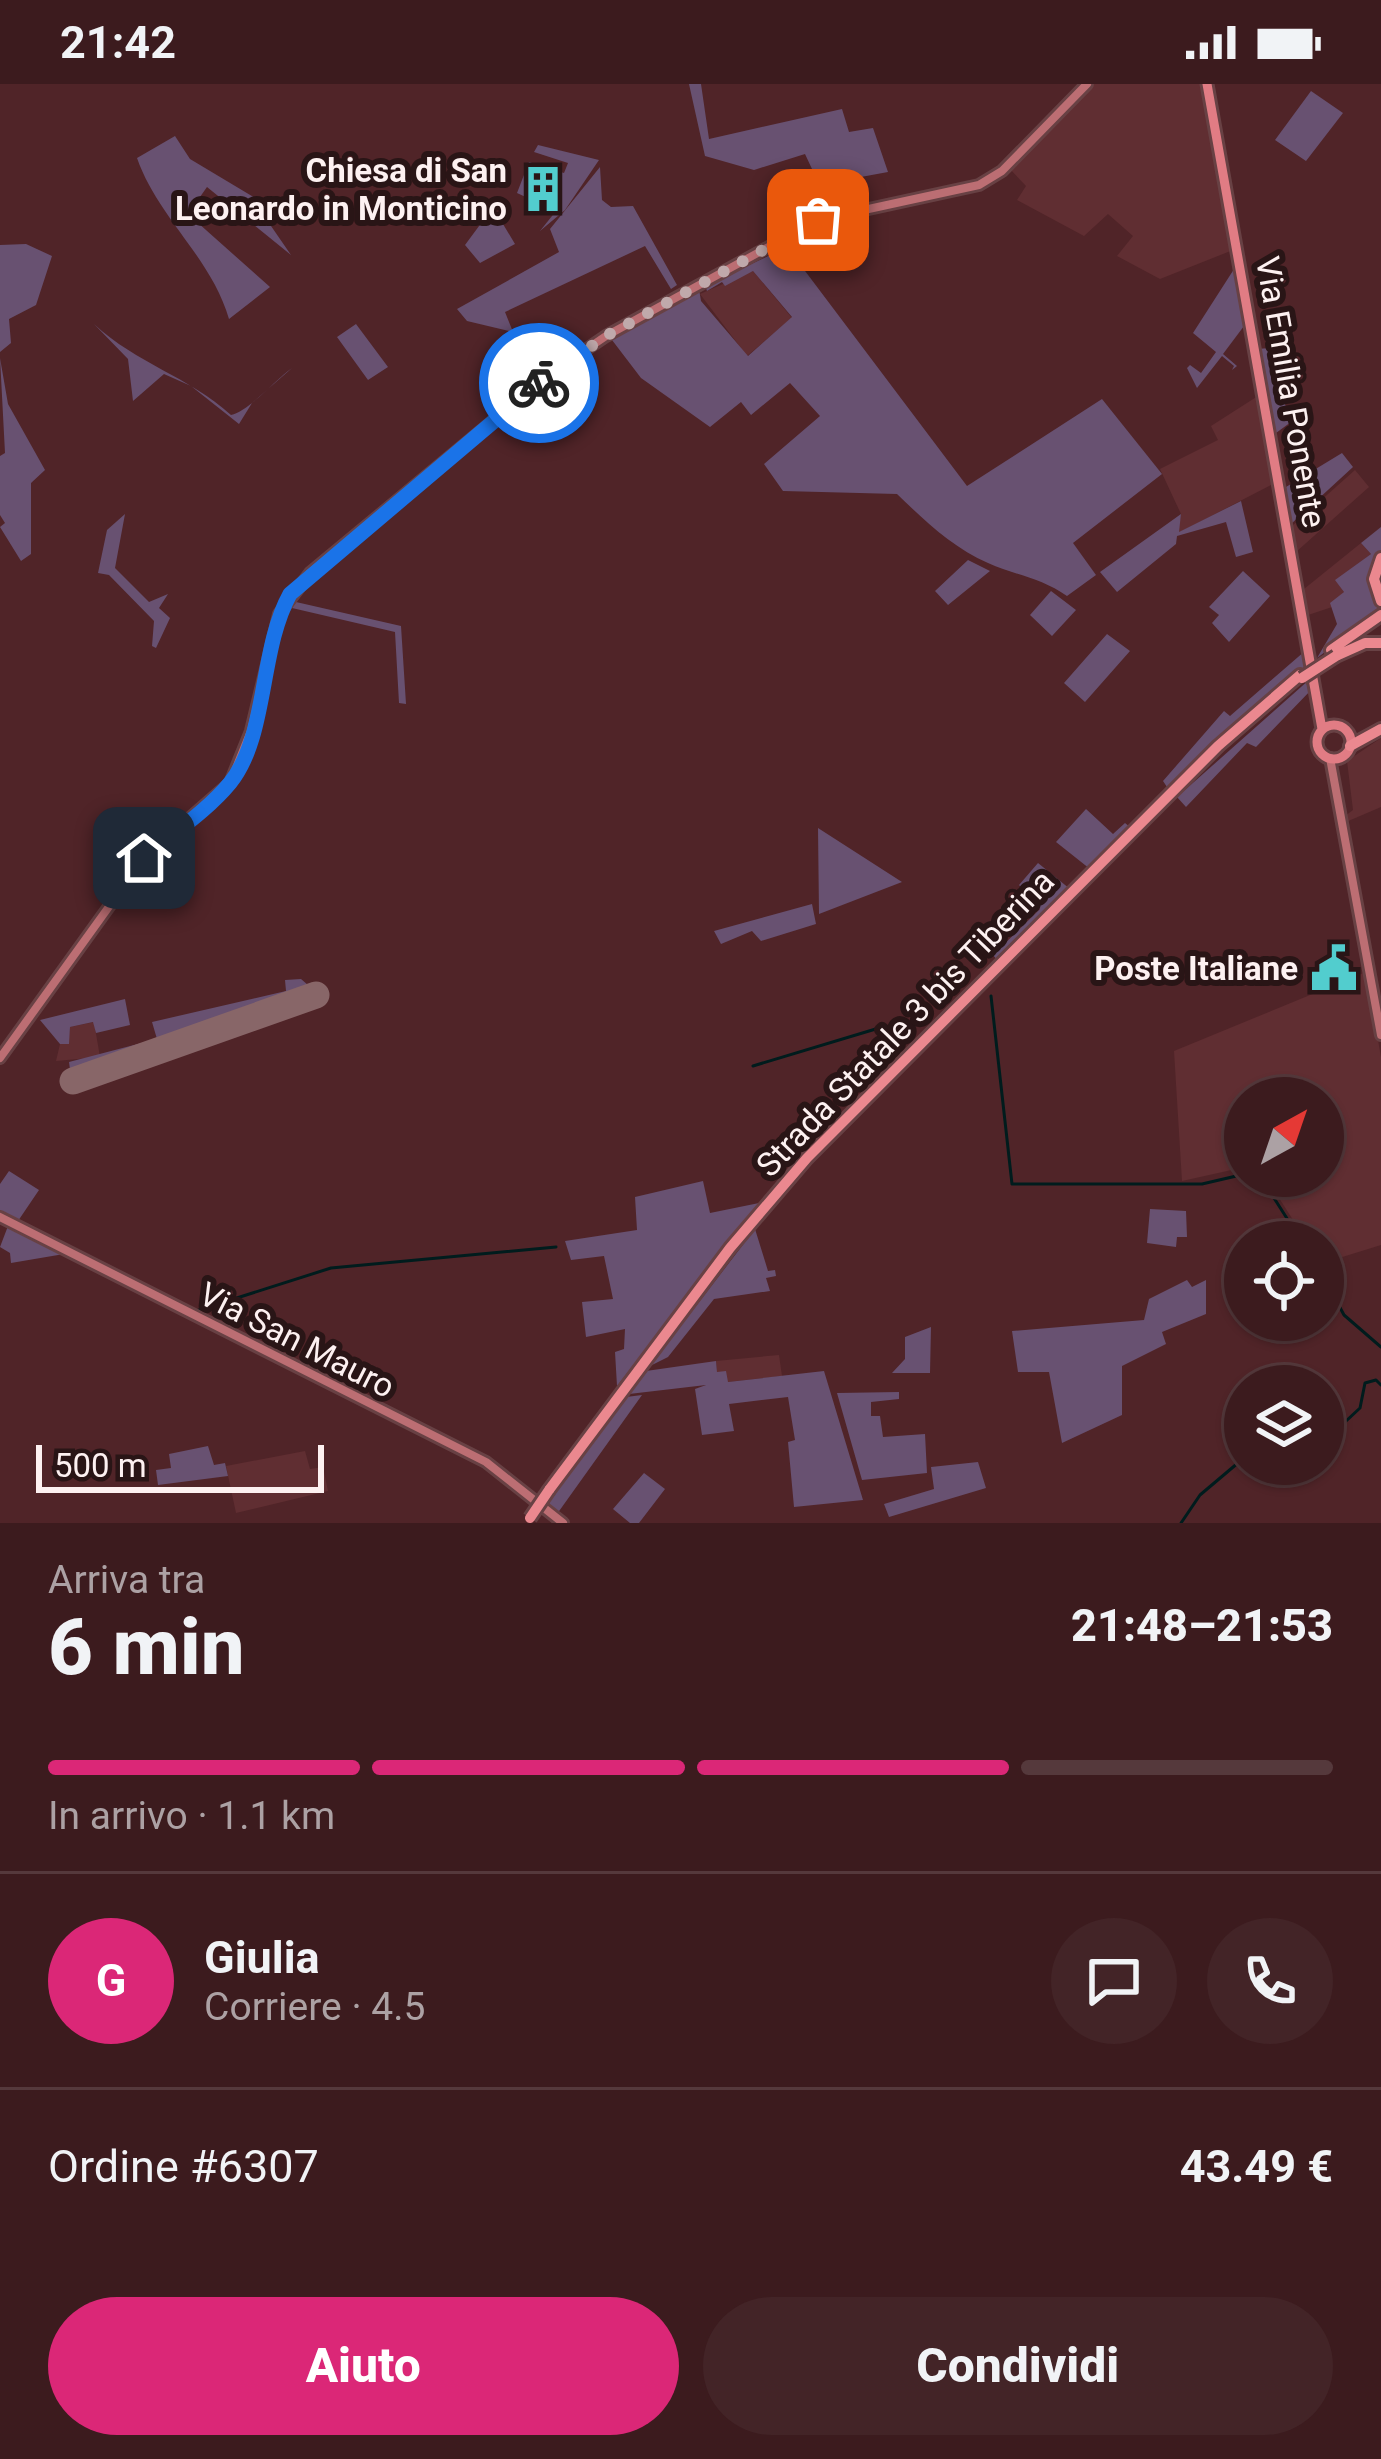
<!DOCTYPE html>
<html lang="it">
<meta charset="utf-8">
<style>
body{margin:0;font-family:Roboto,sans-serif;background:#432427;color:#f1f3f6;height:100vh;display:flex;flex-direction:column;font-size:45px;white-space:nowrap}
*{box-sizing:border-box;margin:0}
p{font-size:39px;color:#aca1a4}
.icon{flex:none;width:66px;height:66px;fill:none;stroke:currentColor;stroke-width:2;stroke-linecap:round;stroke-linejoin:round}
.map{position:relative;height:1439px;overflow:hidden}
.side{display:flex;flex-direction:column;background:#3c1b1e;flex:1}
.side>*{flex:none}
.needle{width:78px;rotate:40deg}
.tools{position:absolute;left:1224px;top:993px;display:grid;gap:24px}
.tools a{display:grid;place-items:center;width:120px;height:120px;border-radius:50%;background:#3c1b1e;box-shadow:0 3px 9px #0004,0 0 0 3px #55393c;font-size:60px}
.scale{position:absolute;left:36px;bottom:30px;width:288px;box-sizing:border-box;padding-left:12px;border:6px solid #fdf1f1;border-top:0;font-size:33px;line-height:42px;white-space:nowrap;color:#fdf1f1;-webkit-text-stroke:9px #291516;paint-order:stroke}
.pin{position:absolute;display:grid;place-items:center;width:102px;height:102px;color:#fff;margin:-51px;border-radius:24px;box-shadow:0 6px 18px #0006}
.courier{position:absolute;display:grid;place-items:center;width:120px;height:120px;margin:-60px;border:9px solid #1a73e8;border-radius:50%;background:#fff;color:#222;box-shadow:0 3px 15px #0007}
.summary em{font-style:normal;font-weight:800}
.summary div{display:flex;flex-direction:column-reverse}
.summary{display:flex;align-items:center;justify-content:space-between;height:204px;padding:0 48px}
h1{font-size:78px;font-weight:800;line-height:90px}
.bar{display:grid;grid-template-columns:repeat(4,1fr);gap:18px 12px;align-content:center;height:144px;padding:0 48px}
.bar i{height:15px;border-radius:9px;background:#55393c}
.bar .current{background:#db2777}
.bar p{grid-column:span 4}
.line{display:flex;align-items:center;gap:30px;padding:0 48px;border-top:3px solid #55393c}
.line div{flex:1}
.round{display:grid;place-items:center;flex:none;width:126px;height:126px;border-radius:63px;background:#432427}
.button{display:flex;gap:24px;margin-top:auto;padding:24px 48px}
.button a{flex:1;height:138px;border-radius:72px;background:#db2777;color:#fff;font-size:48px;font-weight:800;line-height:138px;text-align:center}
.button a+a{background:#432427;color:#f1f3f6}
.status{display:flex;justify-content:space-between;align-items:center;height:84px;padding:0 60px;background:#3c1b1e;direction:ltr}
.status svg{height:33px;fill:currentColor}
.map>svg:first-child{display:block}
.built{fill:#602e32}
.green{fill:#685171}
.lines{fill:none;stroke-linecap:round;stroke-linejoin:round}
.stream{stroke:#001c1d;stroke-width:3}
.runway{stroke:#886668;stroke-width:27}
.secondary-casing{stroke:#684144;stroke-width:14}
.primary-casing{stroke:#684144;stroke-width:15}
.trunk-casing{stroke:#684144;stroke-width:16}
.secondary{stroke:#bc6e73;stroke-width:8}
.primary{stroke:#e17c84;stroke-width:9}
.trunk{stroke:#eb888f;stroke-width:10}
.trunk-bridge-casing{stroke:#684144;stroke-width:16;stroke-linecap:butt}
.trunk-bridge{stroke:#eb888f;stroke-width:10}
.done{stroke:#c0a9ab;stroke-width:12;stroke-dasharray:0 21.6}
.route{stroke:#1a73e8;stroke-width:15}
.labels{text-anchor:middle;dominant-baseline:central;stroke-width:12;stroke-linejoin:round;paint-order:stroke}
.poi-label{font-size:33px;font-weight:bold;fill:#fdf1f1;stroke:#291516;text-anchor:end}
.street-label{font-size:33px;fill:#fdf1f1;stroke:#291516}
</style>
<div class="status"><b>21:42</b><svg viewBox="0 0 49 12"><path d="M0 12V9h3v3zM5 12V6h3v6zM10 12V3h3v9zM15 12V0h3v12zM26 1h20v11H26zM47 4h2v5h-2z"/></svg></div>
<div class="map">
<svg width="1381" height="1439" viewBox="0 0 1381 1439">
<rect width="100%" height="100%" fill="#502428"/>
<path class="built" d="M1091,0H1202L1233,166L1160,195L1117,172L1133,152L1108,130L1084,152L1017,116L1026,102L1009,84Z
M753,187L792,234L747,272L700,210Z
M1261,310L1277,398L1178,449L1181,430L1160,385L1218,356L1211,342Z
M1355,386L1369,403L1296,468L1291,443Z
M1361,459L1371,470L1336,496L1344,508L1332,523L1308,531L1304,505Z
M1381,654V723L1346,738L1345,732L1353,726L1347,677Z
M1366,888L1381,973V1161L1323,1179V1158H1307L1265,1092H1323V1014H1245V1083L1182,1097L1174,967Z
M94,938L100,973L56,977L60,960H68L70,943Z
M779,1271L782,1292L728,1298L717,1288L716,1277Z
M305,1367L310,1385L323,1383L328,1407L236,1429L226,1382Z"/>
<path class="green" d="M689,0H701L709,55L842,25L849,48L873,44L888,88L850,95L847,87H837L836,95L819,100L805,70L754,86L705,72Z
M1311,7L1343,29L1306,77L1275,56Z
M175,52L190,75L265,120L260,126L291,171L207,103L188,130L270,203L229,235C211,173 158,134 137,74Z
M538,61L599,76L565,126L540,147L556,127L517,109L529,78L564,89L568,79L534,68Z
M600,83L602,116L611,123L633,122L677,201L671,205L645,162L505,228L513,248L467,237L457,225L559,168L550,145Z
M497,130L515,160L480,179L465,161L482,138Z
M26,160L52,172L36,221L9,235L11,259L0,268V161Z
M787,163L967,402L1102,315L1162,390L1073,459L1096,491L1067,512C1042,494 1015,491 988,479C953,464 924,436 897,410L783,407L764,380L820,332L790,299L751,331L741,318L710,343L641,294L612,256L699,205L701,217L748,272L792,233L753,187L725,202L722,198L707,207L705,202Z
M1236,182L1247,238L1223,270L1237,282L1232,286L1234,282L1222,272L1197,304L1187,284L1190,281L1201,289L1216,268L1193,249Z
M94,240C137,280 188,292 231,331C249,327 274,297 292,284L252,319L239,340L191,302L164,290L133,317L128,275Z
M356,240L388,283L368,296L337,253Z
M1270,264L1275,275L1288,272L1299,298L1279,302L1291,338L1276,349L1257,265Z
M0,274L8,320L45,386L31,399V470L21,477L0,443L5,439L0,431V372L5,369Z
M1342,369L1353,383L1291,440L1286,403Z
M1241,417L1253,468L1236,473L1226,438L1177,452L1176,460L1117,508L1100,488L1181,430L1179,448Z
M125,430L115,484L149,518L168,510L159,524L170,534L156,564L152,562L154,537L109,491L98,489L107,446Z
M1381,443V526L1317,574L1337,540L1330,519L1344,508L1335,496L1371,470L1361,459Z
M968,476L990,487L948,521L935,507Z
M1243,487L1270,512L1229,558L1212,539L1219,531L1209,523Z
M1051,507L1076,526L1052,552L1030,531Z
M296,518L401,542L406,620L399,619L395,548L292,524Z
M1107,550L1130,567L1085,618L1064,599Z
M1305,567L1308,580L1210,662L1169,706L1163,697L1224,627L1230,632Z
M1310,595L1313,604L1256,663L1247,659L1186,723L1177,713Z
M1086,725L1113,750L1125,739L1131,744L1090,785L1056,758Z
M818,744L902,798L819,830Z
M1038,779L1070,805L998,877L993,871L1040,825L1019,801Z
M812,820L816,840L761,857L752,847L721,860L714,847Z
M301,895L315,907L71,993L69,978L157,955L152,938L286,907L285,896Z
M125,915L130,941L96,949L93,938L70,943L69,960H60L40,936Z
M9,1087L39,1106L18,1137L0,1128V1100Z
M703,1097L710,1129L764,1118L617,1302L615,1268L624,1265L625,1245L586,1253L582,1218L613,1215L604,1172L571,1176L565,1157L637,1146L635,1113Z
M1150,1125L1186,1127L1187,1153H1177L1176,1163L1147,1159Z
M8,1142L64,1170L11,1179L10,1169L0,1163Z
M755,1145L768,1187L775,1186L776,1192L766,1194L770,1207L714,1215L668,1273L650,1282Z
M1187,1196L1192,1203L1206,1196V1230L1162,1248L1166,1260L1122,1282V1331L1062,1359L1049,1288H1018L1012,1247L1144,1236L1149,1215Z
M931,1243L930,1289H892L905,1275V1253Z
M716,1277L717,1288L726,1287L728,1298L824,1287L863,1416L794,1423L788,1358L795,1356L788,1313L729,1320L734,1347L702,1351L695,1305L706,1301L629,1310L646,1287Z
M899,1308V1315L871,1318V1332H880L883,1353L925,1350L927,1389L862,1396L837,1309Z
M642,1311L557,1430L546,1422L626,1313Z
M208,1362L214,1381L225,1379L228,1392L158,1401L156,1386L171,1384L169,1370Z
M978,1378L986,1404L889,1433L884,1420L934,1405L931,1383Z
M644,1389L665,1405L639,1439H630L613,1425Z"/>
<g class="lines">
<path class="stream" d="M991,912L1012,1100H1202L1245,1090
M753,982L879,944L924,940
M1260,1092L1302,1158
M0,1128L196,1227L331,1184L556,1163
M1323,1192L1344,1231L1381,1263
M1323,1336L1345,1338L1360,1324L1365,1299L1376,1296L1381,1301
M1181,1439L1200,1411L1245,1373"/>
<path class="runway" d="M73,997L316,911"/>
<defs>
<path id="secondary" d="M1330,674L1381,951
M0,974L144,774L230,699L251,647L279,530L310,489L547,292L606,252L818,136L979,101L1002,87L1087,0
M0,1133L486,1378L563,1439"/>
<path id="primary" d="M1207,0L1322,645
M1317 658a17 17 0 1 1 34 0a17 17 0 1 1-34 0Z"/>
<path id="trunk" d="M1381,474L1374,495L1381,517
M1331,566L1381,531
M1336,572L1365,559H1381
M1350,662L1381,645
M549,1406L730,1164L807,1074L1218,662L1300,591"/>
</defs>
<use href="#secondary" class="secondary-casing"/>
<use href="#primary" class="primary-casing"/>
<use href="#trunk" class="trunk-casing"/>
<use href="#secondary" class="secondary"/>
<use href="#primary" class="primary"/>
<use href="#trunk" class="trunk"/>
<defs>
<path id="trunk-bridge" d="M1302,594L1336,572
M530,1434L549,1406"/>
</defs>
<use href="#trunk-bridge" class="trunk-bridge-casing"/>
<use href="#trunk-bridge" class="trunk-bridge"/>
</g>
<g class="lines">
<path class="done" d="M539,299L606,252L818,136"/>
<path class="route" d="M144,774C172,750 207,727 230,699C268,652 259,566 290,510L539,299"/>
</g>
<defs>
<symbol id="building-bare" viewBox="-9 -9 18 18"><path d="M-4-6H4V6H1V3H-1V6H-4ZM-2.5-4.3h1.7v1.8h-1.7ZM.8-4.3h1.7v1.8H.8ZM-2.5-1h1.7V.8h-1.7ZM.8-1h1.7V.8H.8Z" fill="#52cdce" stroke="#291516" stroke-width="2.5" paint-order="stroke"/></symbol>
<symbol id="civic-bare" viewBox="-9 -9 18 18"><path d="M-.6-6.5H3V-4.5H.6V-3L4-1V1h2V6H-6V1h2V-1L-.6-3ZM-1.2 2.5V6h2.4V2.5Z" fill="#52cdce" stroke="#291516" stroke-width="2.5" paint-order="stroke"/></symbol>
</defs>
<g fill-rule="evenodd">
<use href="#building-bare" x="510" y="72" width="66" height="66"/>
<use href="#civic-bare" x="1301" y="851" width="66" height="66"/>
</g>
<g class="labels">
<g class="poi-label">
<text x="507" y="86">Chiesa di San<tspan x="507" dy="38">Leonardo in Monticino</tspan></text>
<text x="1298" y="884">Poste Italiane</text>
</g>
<g class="street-label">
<text transform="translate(1291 308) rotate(80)">Via Emilia Ponente</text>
<text transform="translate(905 939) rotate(-46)">Strada Statale 3 bis Tiberina</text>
<text transform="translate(297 1256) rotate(27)">Via San Mauro</text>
</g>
</g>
</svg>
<div class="tools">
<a><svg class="needle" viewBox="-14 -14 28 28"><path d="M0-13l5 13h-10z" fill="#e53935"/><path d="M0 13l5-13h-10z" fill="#aca1a4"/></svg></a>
<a><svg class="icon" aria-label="locate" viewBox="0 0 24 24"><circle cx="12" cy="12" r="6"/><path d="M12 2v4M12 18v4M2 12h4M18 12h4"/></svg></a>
<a><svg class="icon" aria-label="layers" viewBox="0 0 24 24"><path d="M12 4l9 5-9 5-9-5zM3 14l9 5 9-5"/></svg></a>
</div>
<div class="scale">500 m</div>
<div class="pin" style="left:818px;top:136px;background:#ea580c"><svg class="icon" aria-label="bag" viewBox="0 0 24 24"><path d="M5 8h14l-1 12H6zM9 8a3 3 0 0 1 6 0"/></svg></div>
<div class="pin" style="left:144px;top:774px;background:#1f2937"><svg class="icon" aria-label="home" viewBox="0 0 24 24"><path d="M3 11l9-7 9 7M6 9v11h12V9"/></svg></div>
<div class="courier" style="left:539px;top:299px"><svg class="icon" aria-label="bike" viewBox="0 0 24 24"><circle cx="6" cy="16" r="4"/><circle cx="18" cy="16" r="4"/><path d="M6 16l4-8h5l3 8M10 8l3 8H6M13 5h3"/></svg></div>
</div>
<section class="side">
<div class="summary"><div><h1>6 min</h1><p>Arriva tra</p></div><em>21:48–21:53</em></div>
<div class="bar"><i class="current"></i><i class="current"></i><i class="current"></i><i></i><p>In arrivo · 1.1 km</p></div>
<div class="line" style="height:216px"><b class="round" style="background:#db2777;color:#fff">G</b><div><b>Giulia</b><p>Corriere · 4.5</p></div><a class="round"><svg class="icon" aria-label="chat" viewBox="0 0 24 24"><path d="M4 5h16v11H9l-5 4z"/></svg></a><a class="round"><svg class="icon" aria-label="phone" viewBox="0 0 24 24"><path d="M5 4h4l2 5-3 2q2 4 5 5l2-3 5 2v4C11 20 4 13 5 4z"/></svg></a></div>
<div class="line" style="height:156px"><div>Ordine #6307</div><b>43.49 €</b></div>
<div class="button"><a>Aiuto</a><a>Condividi</a></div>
</section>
